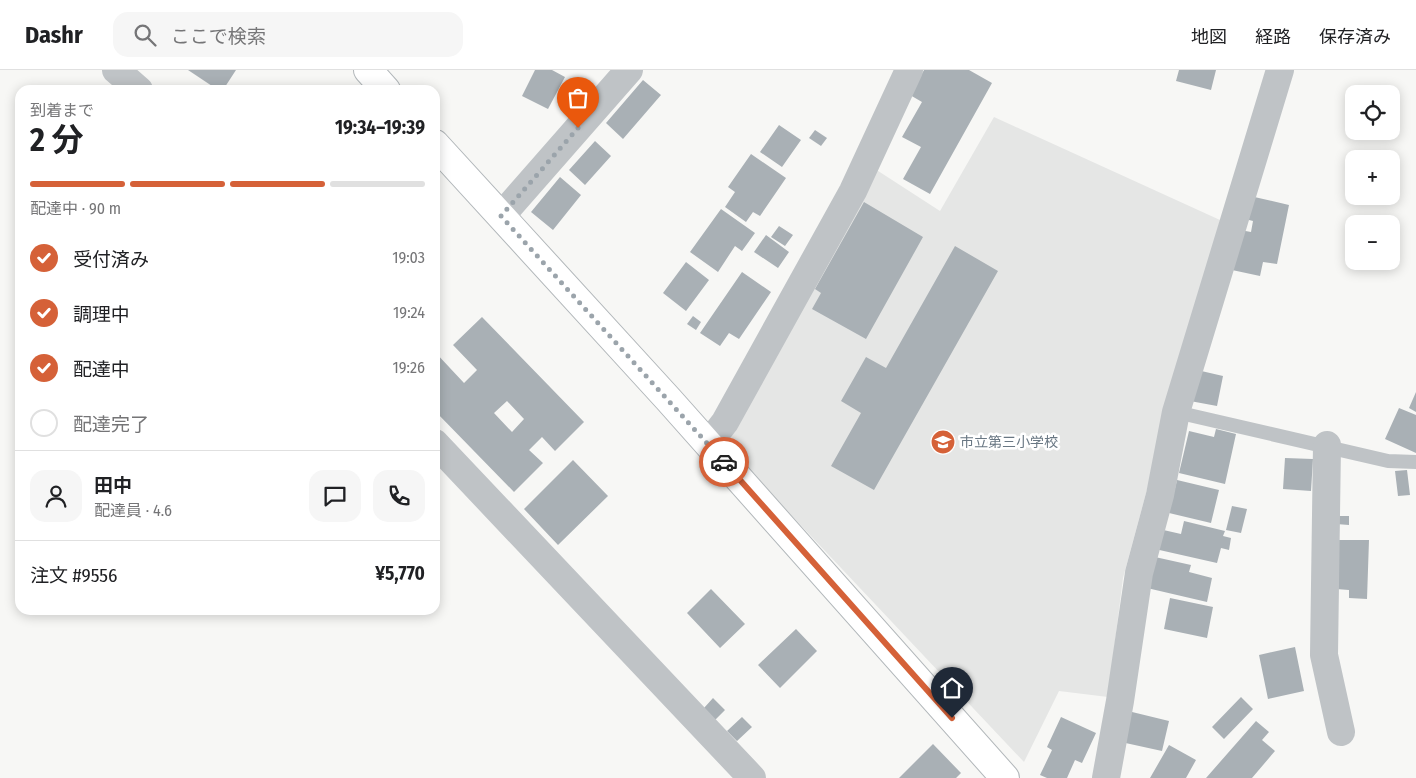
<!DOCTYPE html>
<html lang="ja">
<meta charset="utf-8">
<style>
body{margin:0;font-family:"Fira Sans Condensed","Noto Sans JP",sans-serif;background:#f6f6f6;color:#202124;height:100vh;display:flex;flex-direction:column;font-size:19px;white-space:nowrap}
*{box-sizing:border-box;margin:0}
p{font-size:16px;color:#757577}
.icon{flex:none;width:28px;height:28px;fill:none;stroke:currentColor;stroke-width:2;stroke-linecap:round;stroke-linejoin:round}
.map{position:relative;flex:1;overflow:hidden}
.panel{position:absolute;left:15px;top:15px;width:425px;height:530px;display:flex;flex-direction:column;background:#fff;border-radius:15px;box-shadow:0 2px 12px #0003}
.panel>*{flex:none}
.fabs{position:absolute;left:1345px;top:15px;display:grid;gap:10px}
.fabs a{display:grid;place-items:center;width:55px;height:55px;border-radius:10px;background:#fff;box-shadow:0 2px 12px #0003;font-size:25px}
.pin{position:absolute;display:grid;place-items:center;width:42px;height:42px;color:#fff;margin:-51px -21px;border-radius:50% 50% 50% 0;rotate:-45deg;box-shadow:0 0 5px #0007}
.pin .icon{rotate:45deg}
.courier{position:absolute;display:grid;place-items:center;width:50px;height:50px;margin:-25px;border:4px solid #d56138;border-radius:50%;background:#fff;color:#222;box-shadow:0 1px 6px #0007}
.summary em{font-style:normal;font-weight:700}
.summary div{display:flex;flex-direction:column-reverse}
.summary{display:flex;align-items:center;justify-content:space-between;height:85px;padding:0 15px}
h1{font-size:32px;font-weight:700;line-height:38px}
.bar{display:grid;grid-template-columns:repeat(4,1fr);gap:8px 5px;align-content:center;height:60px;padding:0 15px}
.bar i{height:6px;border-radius:4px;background:#e0e0e0}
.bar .active{background:#d56138}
.bar p{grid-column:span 4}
.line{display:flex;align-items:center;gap:12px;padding:0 15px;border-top:1px solid #e0e0e0}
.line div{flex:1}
.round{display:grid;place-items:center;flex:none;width:52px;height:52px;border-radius:15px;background:#f6f6f6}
ol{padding:0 15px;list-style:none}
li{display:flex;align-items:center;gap:15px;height:55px}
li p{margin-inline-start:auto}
li .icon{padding:5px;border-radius:50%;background:#d56138;color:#fff;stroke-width:4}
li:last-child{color:#757577}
li i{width:28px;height:28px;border:2px solid #e0e0e0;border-radius:50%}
header{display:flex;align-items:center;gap:30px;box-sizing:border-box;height:70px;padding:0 25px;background:#fff;border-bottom:1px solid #e0e0e0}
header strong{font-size:24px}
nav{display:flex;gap:28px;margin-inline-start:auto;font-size:18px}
.search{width:350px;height:45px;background:#f6f6f6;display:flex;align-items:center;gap:12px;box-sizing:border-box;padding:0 18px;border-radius:15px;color:#757577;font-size:19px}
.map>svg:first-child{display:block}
.built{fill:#e5e6e5}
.building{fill:#a9b0b5;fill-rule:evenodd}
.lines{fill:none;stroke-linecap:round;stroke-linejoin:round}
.primary-casing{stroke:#b2b7ba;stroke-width:30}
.service{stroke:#bfc3c6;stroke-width:14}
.minor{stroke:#bfc3c6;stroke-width:28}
.primary{stroke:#fff;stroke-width:28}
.done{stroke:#9ba4ab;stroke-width:5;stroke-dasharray:0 9}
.route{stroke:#d56138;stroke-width:6}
.labels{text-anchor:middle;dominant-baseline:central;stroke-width:5;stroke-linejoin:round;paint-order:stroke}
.poi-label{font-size:14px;fill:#697783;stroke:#fff;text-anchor:start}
</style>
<header>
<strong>Dashr</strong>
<div class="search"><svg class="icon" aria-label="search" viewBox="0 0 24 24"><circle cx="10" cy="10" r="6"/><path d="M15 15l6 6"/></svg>ここで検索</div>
<nav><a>地図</a><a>経路</a><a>保存済み</a></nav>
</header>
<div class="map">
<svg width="1416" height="708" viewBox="0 0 1416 708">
<rect width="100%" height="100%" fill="#f7f7f5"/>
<path class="built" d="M994,47L1220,150L1123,508L1108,627L1059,621L1024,692L727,377L726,367L872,97L940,141Z"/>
<path class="building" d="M188,0H236L223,20H218Z
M535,0H552L565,7L548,39L522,26Z
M924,0H969L992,13L930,124L903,109L921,77L902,67L922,32L910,25Z
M1179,0H1216L1211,20L1176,11Z
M643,10L661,25L623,69L606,53Z
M570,16L583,24L574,41L560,32Z
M779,55L801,70L782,97L760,82Z
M815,60L827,68L821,76L809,68Z
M595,71L611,86L585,115L569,100Z
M751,84L786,108L760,146L753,142L746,152L725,137L735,122L728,117Z
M560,107L581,125L553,160L531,142Z
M1250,126L1289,135L1277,194L1263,192L1260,206L1232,200L1240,160L1251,162L1253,151L1245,149Z
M864,132L923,167L866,269L812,239L821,223L815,219Z
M721,139L755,163L742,181L735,176L718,202L690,182Z
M779,156L793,165L785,176L771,167Z
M766,165L789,182L778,198L754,182Z
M955,176L998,201L874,420L831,396L861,343L841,331L866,287L886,298Z
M686,192L709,210L686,241L663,223Z
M742,202L771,222L739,269L729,263L720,276L700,263Z
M693,246L701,252L696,260L687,254Z
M482,247L584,352L555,381L542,367L529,380L543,393L514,422L435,341V282L464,313L477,300L453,275ZM507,331L524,349L512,362L494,343Z
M1197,300L1223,306L1217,336L1190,331Z
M1416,322V342L1409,338Z
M1399,338L1416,345V383L1385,369Z
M1216,359L1236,364L1225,414L1179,403L1189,361L1214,367Z
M1285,388L1313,389L1311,421L1283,419Z
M573,390L608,426L558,475L524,439Z
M1407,400L1410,425L1398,426L1395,401Z
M1177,410L1219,420L1211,453L1169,443Z
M1232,436L1247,439L1241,463L1226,460Z
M1337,446H1349V455L1336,454Z
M1184,451L1225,461L1223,466L1231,468L1229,480L1221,478L1217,493L1155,479L1159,459L1181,464Z
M1337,470H1369L1367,529L1349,528V520L1336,519Z
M1155,487L1191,495L1189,502L1212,508L1207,532L1147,518Z
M711,519L745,554L720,578L687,543Z
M1170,528L1213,537L1207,568L1164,559Z
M796,559L817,581L780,618L758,595Z
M1295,577L1304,621L1268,629L1259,585Z
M1241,627L1253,639L1224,669L1212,657Z
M713,628L725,640L715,650L704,638Z
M1128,641L1169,651L1162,681L1121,672Z
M742,647L752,657L737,671L727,661Z
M1061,647L1096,663L1082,693L1075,690L1067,708H1047L1040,705L1052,680L1047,677Z
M1256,651L1269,662L1262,670L1275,681L1252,708H1206Z
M933,674L961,703L956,708H899Z
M1169,675L1196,690L1186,708H1150Z"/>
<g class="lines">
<defs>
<path id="primary" d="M368,0L386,20
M435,74L669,330L1005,708"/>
</defs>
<use href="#primary" class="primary-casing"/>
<path class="service" d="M1176,342L1388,391L1416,392"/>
<path class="minor" d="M116,0L139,20
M501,146L629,0
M435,373L752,708
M708,374L725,352L853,121L909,0
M1327,375L1324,585L1341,662
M1106,708L1120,631L1139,503L1160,425L1176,342L1280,0"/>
<use href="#primary" class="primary"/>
</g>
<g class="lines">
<path class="done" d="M578,58L501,146L724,392"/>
<path class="route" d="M724,392L952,648"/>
</g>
<defs>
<symbol id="school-disc" viewBox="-11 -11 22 22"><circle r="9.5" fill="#d56138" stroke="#fff"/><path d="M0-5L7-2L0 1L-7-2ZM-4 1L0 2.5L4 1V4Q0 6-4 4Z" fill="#fff"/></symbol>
</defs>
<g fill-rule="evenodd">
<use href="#school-disc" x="929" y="358" width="28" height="28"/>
</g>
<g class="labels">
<g class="poi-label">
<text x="960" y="372">市立第三小学校</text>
</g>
</g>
</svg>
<div class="fabs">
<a><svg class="icon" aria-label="locate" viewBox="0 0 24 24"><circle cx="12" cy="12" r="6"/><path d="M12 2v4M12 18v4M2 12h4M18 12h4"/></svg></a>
<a>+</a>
<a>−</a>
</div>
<div class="pin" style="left:578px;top:58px;background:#ea580c"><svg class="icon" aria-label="bag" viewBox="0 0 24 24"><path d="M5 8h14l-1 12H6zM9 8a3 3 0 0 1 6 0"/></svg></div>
<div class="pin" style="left:952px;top:648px;background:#1f2937"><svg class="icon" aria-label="home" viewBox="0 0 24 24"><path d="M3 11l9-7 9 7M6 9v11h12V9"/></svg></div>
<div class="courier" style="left:724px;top:392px"><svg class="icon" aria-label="car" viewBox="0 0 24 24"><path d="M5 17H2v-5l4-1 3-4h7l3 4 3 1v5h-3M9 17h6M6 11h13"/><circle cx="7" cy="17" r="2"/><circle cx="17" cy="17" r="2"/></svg></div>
<section class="panel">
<div class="summary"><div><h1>2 分</h1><p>到着まで</p></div><em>19:34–19:39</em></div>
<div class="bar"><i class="active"></i><i class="active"></i><i class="active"></i><i></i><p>配達中 · 90 m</p></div>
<ol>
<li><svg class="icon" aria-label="check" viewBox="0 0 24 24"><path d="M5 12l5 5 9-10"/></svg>受付済み<p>19:03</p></li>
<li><svg class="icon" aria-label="check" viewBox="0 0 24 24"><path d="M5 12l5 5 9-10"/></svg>調理中<p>19:24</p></li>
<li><svg class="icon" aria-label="check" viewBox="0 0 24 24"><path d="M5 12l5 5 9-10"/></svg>配達中<p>19:26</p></li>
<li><i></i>配達完了</li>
</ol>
<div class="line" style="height:90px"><a class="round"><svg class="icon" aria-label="person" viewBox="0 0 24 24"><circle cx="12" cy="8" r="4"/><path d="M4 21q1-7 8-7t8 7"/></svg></a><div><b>田中</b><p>配達員 · 4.6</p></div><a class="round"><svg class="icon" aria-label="chat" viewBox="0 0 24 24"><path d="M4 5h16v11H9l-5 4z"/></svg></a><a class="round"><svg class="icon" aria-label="phone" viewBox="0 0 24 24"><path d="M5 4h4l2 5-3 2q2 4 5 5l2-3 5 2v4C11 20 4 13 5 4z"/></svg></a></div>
<div class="line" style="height:65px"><div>注文 #9556</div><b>¥5,770</b></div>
</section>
</div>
